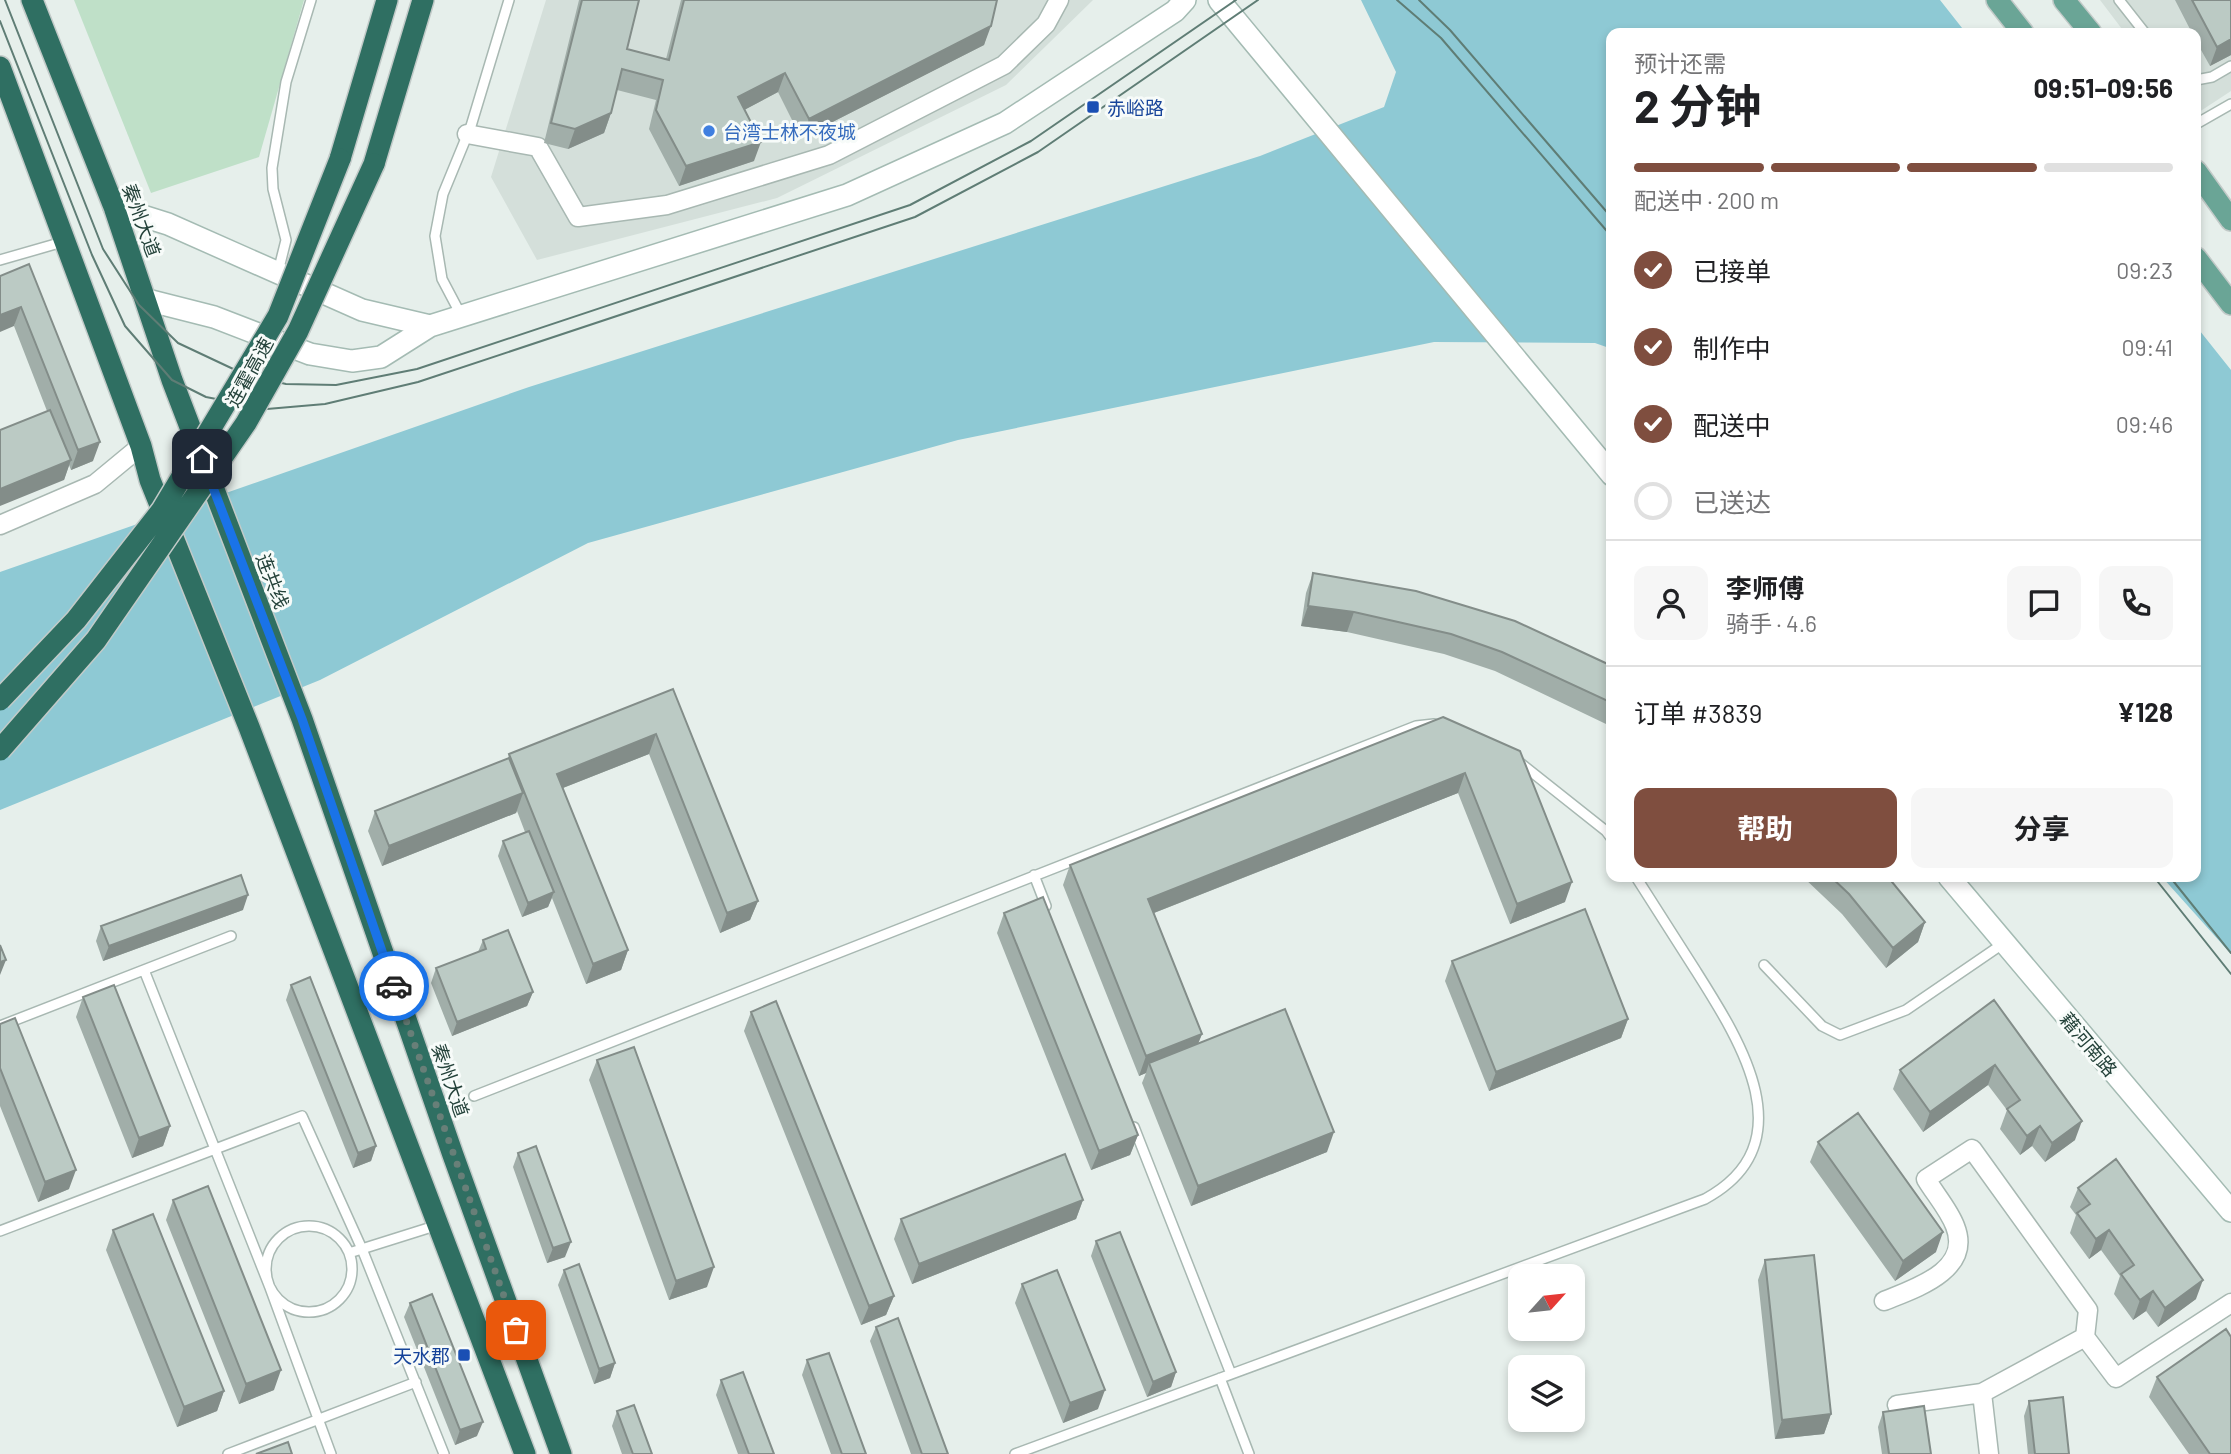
<!DOCTYPE html>
<html lang="zh">
<meta charset="utf-8">
<style>
body{margin:0;font-family:Barlow,"Noto Sans SC",sans-serif;background:#f6f6f6;color:#202124;height:100vh;display:flex;flex-direction:column;font-size:26px;white-space:nowrap}
*{box-sizing:border-box;margin:0}
p{font-size:23px;color:#757577}
.icon{flex:none;width:38px;height:38px;fill:none;stroke:currentColor;stroke-width:2;stroke-linecap:round;stroke-linejoin:round}
.map{position:relative;flex:1;overflow:hidden}
.side{position:absolute;left:1606px;top:28px;width:595px;height:854px;display:flex;flex-direction:column;background:#fff;border-radius:14px;box-shadow:0 4px 10px #0003}
.side>*{flex:none}
.needle{width:46px;rotate:63deg}
.controls{position:absolute;left:1508px;top:1264px;display:grid;gap:14px}
.controls a{display:grid;place-items:center;width:77px;height:77px;border-radius:14px;background:#fff;box-shadow:0 4px 10px #0003;font-size:35px}
.pin{position:absolute;display:grid;place-items:center;width:60px;height:60px;color:#fff;margin:-30px;border-radius:14px;box-shadow:0 4px 10px #0006}
.courier{position:absolute;display:grid;place-items:center;width:70px;height:70px;margin:-35px;border:5px solid #1a73e8;border-radius:50%;background:#fff;color:#222;box-shadow:0 2px 9px #0007}
.summary em{font-style:normal;font-weight:700}
.summary div{display:flex;flex-direction:column-reverse}
.summary{display:flex;align-items:center;justify-content:space-between;height:119px;padding:0 28px}
h1{font-size:46px;font-weight:700;line-height:52px}
.bar{display:grid;grid-template-columns:repeat(4,1fr);gap:10px 7px;align-content:center;height:84px;padding:0 28px}
.bar i{height:9px;border-radius:5px;background:#e0e0e0}
.bar .selected{background:#7f4e3f}
.bar p{grid-column:span 4}
.line{display:flex;align-items:center;gap:18px;padding:0 28px;border-top:2px solid #e0e0e0}
.line div{flex:1}
.round{display:grid;place-items:center;flex:none;width:74px;height:74px;border-radius:14px;background:#f6f6f6}
ol{padding:0 28px;list-style:none}
li{display:flex;align-items:center;gap:21px;height:77px}
li p{margin-inline-start:auto}
li .icon{padding:7px;border-radius:50%;background:#7f4e3f;color:#fff;stroke-width:4}
li:last-child{color:#757577}
li i{width:38px;height:38px;border:4px solid #e0e0e0;border-radius:50%}
.action{display:flex;gap:14px;margin-top:auto;padding:14px 28px}
.action a{flex:1;height:80px;border-radius:14px;background:#7f4e3f;color:#fff;font-size:28px;font-weight:700;line-height:80px;text-align:center}
.action a+a{background:#f6f6f6;color:#202124}
.map>svg:first-child{display:block}
.built{fill:#d4dfda}
.green{fill:#bfe0c8}
.water{fill:#8ec9d4}
.lines{fill:none;stroke-linecap:round;stroke-linejoin:round}
.lane-casing{stroke:#a8b8b2;stroke-width:12}
.street-casing{stroke:#a8b8b2;stroke-width:21}
.secondary-casing{stroke:#a4bbb3;stroke-width:24}
.primary-casing{stroke:#c2cac8;stroke-width:24}
.highway-casing{stroke:#c2cac8;stroke-width:24}
.lane{stroke:#fff;stroke-width:9}
.street{stroke:#fff;stroke-width:18}
.secondary{stroke:#fff;stroke-width:21}
.primary{stroke:#6aa596;stroke-width:21}
.highway{stroke:#2f6f62;stroke-width:21}
.tram{stroke:#5f7d75;stroke-width:2}
.highway-bridge-casing{stroke:#c2cac8;stroke-width:24;stroke-linecap:butt}
.highway-bridge{stroke:#2f6f62;stroke-width:21}
.wall{fill:#a1aea9}
.shaded-wall{fill:#838d89}
.building{fill:#bbcac4;stroke:#838d89;stroke-width:2}
.done{stroke:#687f78;stroke-width:7;stroke-dasharray:0 12.6}
.route{stroke:#1a73e8;stroke-width:9}
.transit-dot{fill:#1a4fb4;stroke:#f7fbf9;stroke-width:2.5}
.shop-dot{fill:#3f7fe0;stroke:#f7fbf9;stroke-width:2.5}
.labels{text-anchor:middle;dominant-baseline:central;stroke-width:6;stroke-linejoin:round;paint-order:stroke}
.transit-label{font-size:19px;fill:#164399;stroke:#f7fbf9;text-anchor:start}
.shop-label{font-size:19px;fill:#366cbe;stroke:#f7fbf9;text-anchor:start}
.street-label{font-size:19px;fill:#24423a;stroke:#f7fbf9}
</style>
<div class="map">
<svg width="2231" height="1454" viewBox="0 0 2231 1454">
<rect width="100%" height="100%" fill="#e6efeb"/>
<path class="built" d="M546,0H1093L1006,85L777,198L537,260L491,177Z
M2100,0H2231V91L2196,114V33H2125Z"/>
<path class="green" d="M74,0H304L259,157L151,193Z"/>
<path class="water" d="M1361,0H1940L1966,33H1612V349L1595,343L1434,342L958,440L588,543L320,680L0,810V572L529,387L1260,156L1384,107L1396,72Z
M2196,326L2231,370V954L2162,877H2196Z"/>
<g class="lines">
<defs>
<path id="lane" d="M2119,0L2145,33
M2196,80L2212,77L2231,66
M2196,124L2231,104
M0,260L66,241
M278,272L286,240L273,189L272,168L286,82L311,0
M461,315L442,279L435,236L443,194L471,126L509,0
M1519,762L1606,831L1612,839
M1034,875L1046,906
M1764,965L1822,1026L1840,1035L1906,1010L2004,943
M144,970L269,1285L331,1454
M0,1026L231,936
M474,1096L1416,726L1434,724
M1134,1127L1231,1374
M266 1269a43 43 0 1 1 86 0a43 43 0 1 1-86 0Z
M0,1231L302,1116L362,1249L444,1454
M349,1253L438,1225
M1220,1378L1249,1454
M228,1454L416,1382
M1015,1454L1705,1199C1806,1144 1741,1042 1696,971C1676,940 1656,908 1636,877"/>
<path id="street" d="M467,134L538,147L578,217L667,205L829,155L1004,65L1046,24L1059,0
M0,525L95,484L141,446
M1884,1301C1913,1289 1973,1271 1955,1226C1949,1210 1935,1194 1926,1179L1972,1149L2088,1310L2085,1337
M1982,1393L1989,1454
M1897,1405L1982,1393L2085,1337L2116,1378L2231,1303"/>
<path id="secondary" d="M1219,0L1612,475
M114,207L168,224L362,310L430,326
M147,300L214,317L310,354L352,361L381,357L430,326L847,195L1005,123L1175,11L1185,0
M1949,877L2231,1211"/>
<path id="primary" d="M1997,0L2023,33
M2064,0L2091,33
M2196,171L2231,220
M2196,258L2231,304"/>
<path id="highway" d="M32,0L114,207L172,380L302,719L453,1155L561,1454
M0,67L141,446L150,480L249,727L525,1454
M340,159L387,0
M374,164L423,0"/>
</defs>
<use href="#lane" class="lane-casing"/>
<use href="#street" class="street-casing"/>
<use href="#secondary" class="secondary-casing"/>
<use href="#primary" class="primary-casing"/>
<use href="#highway" class="highway-casing"/>
<use href="#lane" class="lane"/>
<use href="#street" class="street"/>
<use href="#secondary" class="secondary"/>
<use href="#primary" class="primary"/>
<use href="#highway" class="highway"/>
<path class="tram" d="M5,0L103,249L139,305L178,343L246,375L286,384L336,385L417,369L910,205L1031,141L1236,0
M1397,0L1441,38L1612,237
M1419,0L1450,30L1612,218
M0,21L92,255L125,326L172,380L206,397L267,409L325,404L418,382L915,217L1038,152L1258,0
M2154,877L2231,974
M2170,877L2231,953"/>
<defs>
<path id="highway-bridge" d="M0,700L76,620L162,510L278,316L340,159
M0,750L96,640L246,423L298,331L374,164"/>
</defs>
<use href="#highway-bridge" class="highway-bridge-casing"/>
<use href="#highway-bridge" class="highway-bridge"/>
</g>
<path class="wall" d="M579,0H639L627,49L666,59L681,0H997L984,45L801,138L778,92L744,110L754,161L679,186L649,129L656,100L617,90L611,113L604,133L568,149L544,143Z
M2175,0H2231V55L2210,66L2196,41V33H2192Z
M29,264L93,461L71,470L69,465L64,480L47,411L14,326Z
M1313,573L1612,666V713L1606,724L1495,671L1444,654L1347,632L1301,626L1306,593Z
M673,689L758,901L750,920L720,933L649,754L563,788L628,950L621,970L586,984L552,898L548,907L522,917L498,856L503,841L525,832L517,811L516,813L382,866L368,831L375,811L508,759L509,754Z
M1443,717L1565,902L1510,924L1458,793L1154,913L1202,1034L1198,1044L1327,1152L1191,1206L1142,1083L1146,1073L1139,1076L1063,885L1070,865Z
M1803,877H1888L1925,922L1918,942L1886,968L1842,914Z
M243,910L103,961L96,941L101,926Z
M1004,913L1138,1135L1130,1155L1091,1170L997,933Z
M483,940L533,992L527,1006L452,1036L431,983L436,968L478,952Z
M1452,961L1628,1019L1621,1038L1489,1091L1445,981Z
M291,985L376,1146L371,1161L353,1168L286,1000Z
M83,997L170,1126L163,1146L132,1158L76,1017Z
M1994,1000L2075,1140L2045,1162L2032,1146L2020,1155L2000,1129L2007,1110L1988,1085L1923,1132L1893,1089L1900,1070Z
M751,1012L894,1296L886,1315L861,1325L744,1031Z
M0,1024L69,1189L38,1202L0,1106Z
M597,1060L707,1287L669,1300L589,1080Z
M1818,1142L1936,1252L1895,1281L1810,1162Z
M518,1153L565,1257L547,1263L513,1167Z
M2078,1188L2196,1299L2158,1327L2146,1311L2133,1320L2114,1294L2120,1276L2101,1250L2089,1259L2070,1233L2076,1215L2070,1207Z
M173,1200L274,1390L239,1404L166,1220Z
M1083,1200L1076,1219L912,1284L894,1239L901,1219Z
M113,1230L224,1391L217,1411L177,1427L106,1250Z
M1096,1241L1176,1372L1171,1387L1147,1397L1091,1256Z
M1765,1260L1831,1414L1824,1434L1775,1439L1758,1280Z
M564,1270L615,1363L610,1378L594,1384L558,1285Z
M1022,1284L1098,1409L1063,1423L1015,1303Z
M410,1303L477,1436L455,1445L404,1317Z
M876,1327L948,1454H911L870,1341Z
M807,1360L866,1454H831L802,1375Z
M2157,1377L2231,1454H2189L2149,1397Z
M721,1380L774,1454H738L716,1395Z
M2029,1401L2069,1454H2028L2024,1416Z
M617,1411L652,1454H622L612,1426Z
M1883,1412L1931,1454H1882L1878,1427Z"/>
<path class="shaded-wall" d="M991,26L984,45L801,138L809,119Z
M2231,39V55L2210,66L2217,47Z
M785,73L778,92L731,117L738,97Z
M611,113L604,133L568,149L575,129Z
M761,142L754,161L679,186L686,166Z
M21,307L14,326L0,332V315Z
M100,442L93,461L71,470L78,450Z
M71,460L64,480L0,506V489Z
M1308,606L1354,612L1347,632L1301,626Z
M656,734L649,754L550,793L557,774Z
M1465,773L1458,793L1141,918L1148,899Z
M523,793L516,813L382,866L389,846Z
M1572,882L1565,902L1510,924L1517,904Z
M554,892L548,907L522,917L528,903Z
M248,895L243,910L103,961L109,946Z
M758,901L750,920L720,933L727,913Z
M1925,922L1918,942L1886,968L1893,948Z
M628,950L621,970L586,984L593,964Z
M6,960L0,975V962Z
M533,992L527,1006L452,1036L457,1022Z
M1628,1019L1621,1038L1489,1091L1496,1072Z
M1202,1034L1194,1053L1149,1063L1146,1073L1139,1076L1146,1056Z
M1995,1065L1988,1085L1923,1132L1930,1112Z
M2082,1121L2075,1140L2045,1162L2052,1143Z
M170,1126L163,1146L132,1158L139,1138Z
M2040,1126L2032,1146L2020,1155L2027,1136Z
M1334,1132L1327,1152L1191,1206L1198,1186Z
M1138,1135L1130,1155L1091,1170L1099,1151Z
M376,1146L371,1161L353,1168L358,1153Z
M76,1170L69,1189L38,1202L45,1182Z
M1083,1200L1076,1219L912,1284L919,1264Z
M2109,1230L2101,1250L2089,1259L2096,1239Z
M1943,1232L1936,1252L1895,1281L1903,1261Z
M571,1242L565,1257L547,1263L553,1248Z
M714,1267L707,1287L669,1300L676,1281Z
M2203,1280L2196,1299L2158,1327L2165,1308Z
M2153,1291L2146,1311L2133,1320L2140,1300Z
M894,1296L886,1315L861,1325L869,1306Z
M615,1363L610,1378L594,1384L599,1369Z
M281,1370L274,1390L239,1404L246,1384Z
M1176,1372L1171,1387L1147,1397L1153,1382Z
M1105,1390L1098,1409L1063,1423L1070,1403Z
M224,1391L217,1411L177,1427L184,1407Z
M1831,1414L1824,1434L1775,1439L1782,1420Z
M483,1422L477,1436L455,1445L460,1430Z"/>
<path class="building" d="M582,0H639L627,49L669,60L684,0H997L991,26L809,119L785,73L738,97L761,142L686,166L656,110L663,80L622,69L611,113L575,129L551,123Z
M2192,0H2231V39L2217,47Z
M29,264L100,442L78,450L21,307L0,315V276Z
M50,410L71,460L0,489V430Z
M1313,573L1416,591L1515,621L1612,666V703L1502,652L1451,634L1354,612L1308,606Z
M673,689L758,901L727,913L656,734L557,774L628,950L593,964L509,754Z
M1443,717L1520,751L1572,882L1517,904L1465,773L1148,899L1202,1034L1146,1056L1070,865Z
M509,758L523,793L389,846L375,811Z
M529,831L554,892L528,903L503,841Z
M241,875L248,895L109,946L101,926Z
M1831,877H1888L1925,922L1893,948L1849,894Z
M1043,897L1138,1135L1099,1151L1004,913Z
M1585,909L1628,1019L1496,1072L1452,961Z
M508,930L533,992L457,1022L436,968L486,949L483,940Z
M0,945L6,960L0,962Z
M310,977L376,1146L358,1153L291,985Z
M114,985L170,1126L139,1138L83,997Z
M1994,1000L2082,1121L2052,1143L2040,1126L2027,1136L2007,1109L2020,1100L1995,1065L1930,1112L1900,1070Z
M776,1001L894,1296L869,1306L751,1012Z
M1285,1009L1334,1132L1198,1186L1149,1063Z
M15,1018L76,1170L45,1182L0,1068V1024Z
M634,1047L714,1267L676,1281L597,1060Z
M1858,1113L1943,1232L1903,1261L1818,1142Z
M536,1146L571,1242L553,1248L518,1153Z
M1065,1154L1083,1200L919,1264L901,1219Z
M2116,1159L2203,1280L2165,1308L2153,1291L2140,1300L2121,1274L2134,1265L2109,1230L2096,1239L2077,1213L2090,1204L2078,1188Z
M208,1186L281,1370L246,1384L173,1200Z
M153,1214L224,1391L184,1407L113,1230Z
M1120,1232L1176,1372L1153,1382L1096,1241Z
M1814,1255L1831,1414L1782,1420L1765,1260Z
M579,1264L615,1363L599,1369L564,1270Z
M1057,1270L1105,1390L1070,1403L1022,1284Z
M432,1294L483,1422L460,1430L410,1303Z
M898,1318L948,1454H922L876,1327Z
M2226,1329L2231,1337V1454H2210L2157,1377Z
M829,1353L866,1454H842L807,1360Z
M743,1372L774,1454H749L721,1380Z
M2063,1397L2069,1454H2035L2029,1401Z
M634,1405L652,1454H633L617,1411Z
M1924,1406L1931,1454H1889L1883,1412Z
M288,1442L292,1454H256Z"/>
<g class="lines">
<path class="done" d="M394,986L516,1330"/>
<path class="route" d="M202,459L302,719L394,986"/>
</g>
<g class="transit-dot">
<rect x="1086" y="100" width="14" height="14" rx="3.5"/>
<rect x="457" y="1348" width="14" height="14" rx="3.5"/>
</g>
<circle class="shop-dot" cx="709" cy="131" r="7"/>
<g class="labels">
<g class="transit-label">
<text x="1107" y="107">赤峪路</text>
<text x="450" y="1355" text-anchor="end">天水郡</text>
</g>
<g class="shop-label">
<text x="723" y="131">台湾士林不夜城</text>
</g>
<g class="street-label">
<text transform="translate(142 220) rotate(70)">秦州大道</text>
<text transform="translate(249 372) rotate(-61)">连霍高速</text>
<text transform="translate(273 581) rotate(69)">连共线</text>
<text transform="translate(2089 1044) rotate(50)">藉河南路</text>
<text transform="translate(451 1080) rotate(71)">秦州大道</text>
</g>
</g>
</svg>
<div class="controls">
<a><svg class="needle" viewBox="-14 -14 28 28"><path d="M0-13l5 13h-10z" fill="#e53935"/><path d="M0 13l5-13h-10z" fill="#757577"/></svg></a>
<a><svg class="icon" aria-label="layers" viewBox="0 0 24 24"><path d="M12 4l9 5-9 5-9-5zM3 14l9 5 9-5"/></svg></a>
</div>
<div class="pin" style="left:516px;top:1330px;background:#ea580c"><svg class="icon" aria-label="bag" viewBox="0 0 24 24"><path d="M5 8h14l-1 12H6zM9 8a3 3 0 0 1 6 0"/></svg></div>
<div class="pin" style="left:202px;top:459px;background:#1f2937"><svg class="icon" aria-label="home" viewBox="0 0 24 24"><path d="M3 11l9-7 9 7M6 9v11h12V9"/></svg></div>
<div class="courier" style="left:394px;top:986px"><svg class="icon" aria-label="car" viewBox="0 0 24 24"><path d="M5 17H2v-5l4-1 3-4h7l3 4 3 1v5h-3M9 17h6M6 11h13"/><circle cx="7" cy="17" r="2"/><circle cx="17" cy="17" r="2"/></svg></div>
<section class="side">
<div class="summary"><div><h1>2 分钟</h1><p>预计还需</p></div><em>09:51–09:56</em></div>
<div class="bar"><i class="selected"></i><i class="selected"></i><i class="selected"></i><i></i><p>配送中 · 200 m</p></div>
<ol>
<li><svg class="icon" aria-label="check" viewBox="0 0 24 24"><path d="M5 12l5 5 9-10"/></svg>已接单<p>09:23</p></li>
<li><svg class="icon" aria-label="check" viewBox="0 0 24 24"><path d="M5 12l5 5 9-10"/></svg>制作中<p>09:41</p></li>
<li><svg class="icon" aria-label="check" viewBox="0 0 24 24"><path d="M5 12l5 5 9-10"/></svg>配送中<p>09:46</p></li>
<li><i></i>已送达</li>
</ol>
<div class="line" style="height:126px"><a class="round"><svg class="icon" aria-label="person" viewBox="0 0 24 24"><circle cx="12" cy="8" r="4"/><path d="M4 21q1-7 8-7t8 7"/></svg></a><div><b>李师傅</b><p>骑手 · 4.6</p></div><a class="round"><svg class="icon" aria-label="chat" viewBox="0 0 24 24"><path d="M4 5h16v11H9l-5 4z"/></svg></a><a class="round"><svg class="icon" aria-label="phone" viewBox="0 0 24 24"><path d="M5 4h4l2 5-3 2q2 4 5 5l2-3 5 2v4C11 20 4 13 5 4z"/></svg></a></div>
<div class="line" style="height:91px"><div>订单 #3839</div><b>¥128</b></div>
<div class="action"><a>帮助</a><a>分享</a></div>
</section>
</div>
